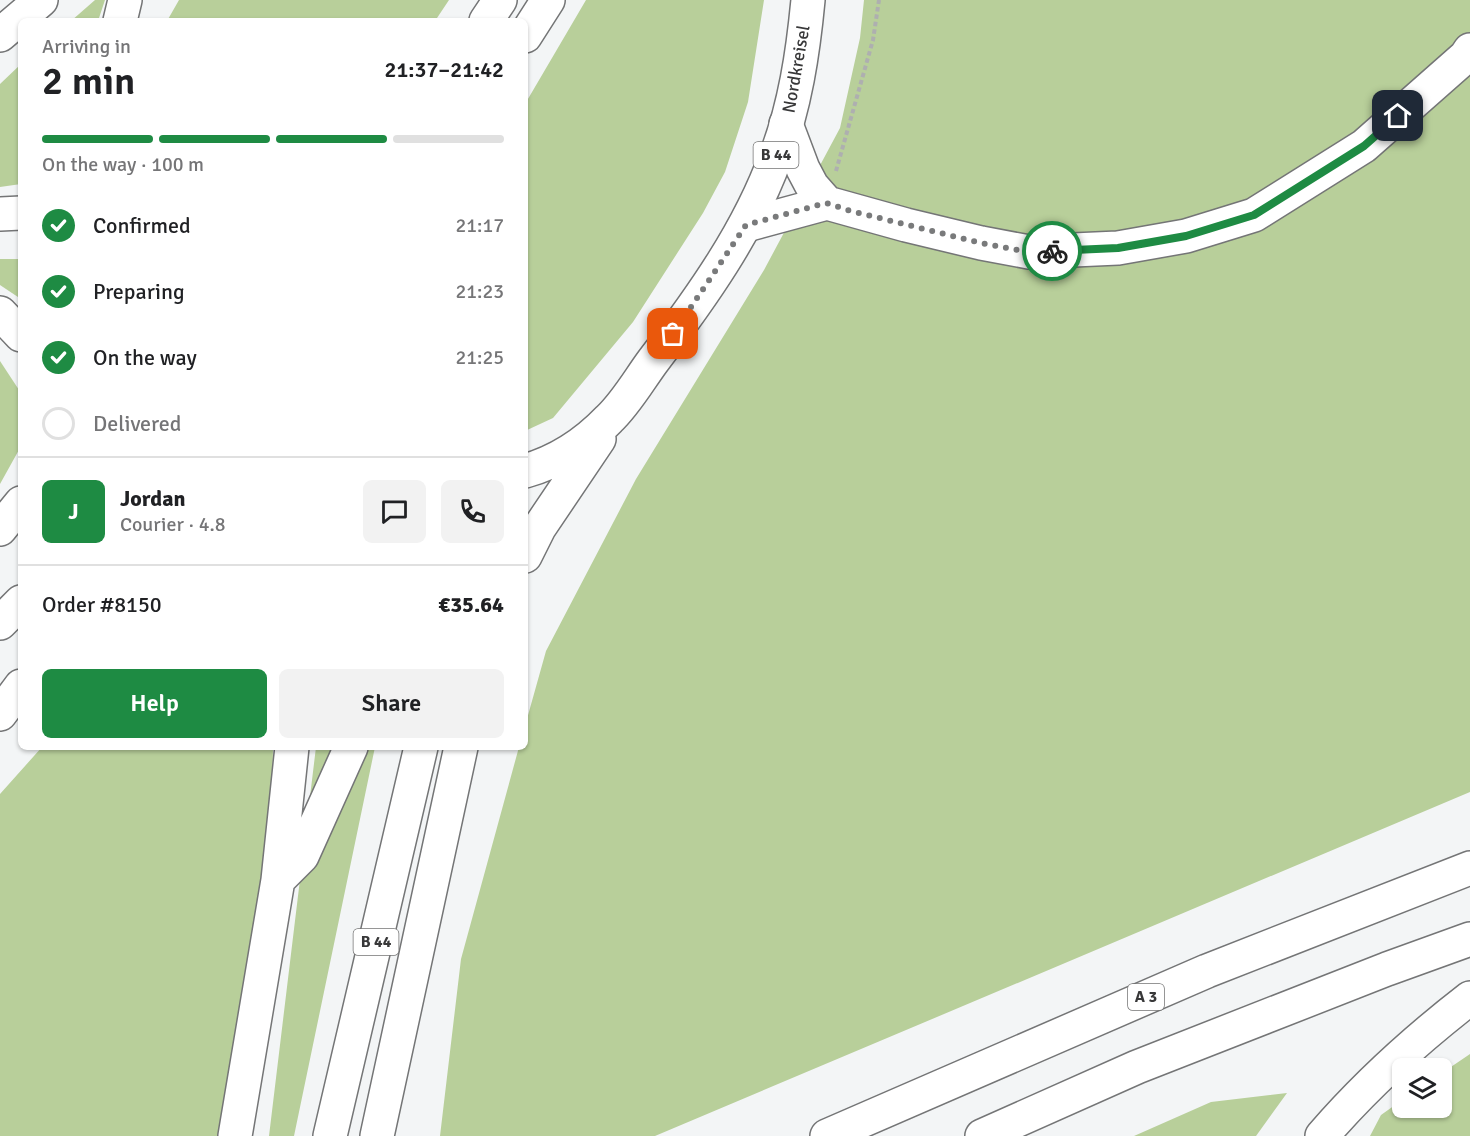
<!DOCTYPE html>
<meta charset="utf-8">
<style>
body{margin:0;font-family:Signika,sans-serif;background:#f2f2f2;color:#202124;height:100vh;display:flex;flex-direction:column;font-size:22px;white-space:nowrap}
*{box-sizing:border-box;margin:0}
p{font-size:20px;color:#757577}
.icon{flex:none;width:33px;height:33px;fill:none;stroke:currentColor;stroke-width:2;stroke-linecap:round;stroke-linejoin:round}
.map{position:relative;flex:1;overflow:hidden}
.details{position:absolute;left:18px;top:18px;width:510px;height:732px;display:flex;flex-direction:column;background:#fff;border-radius:9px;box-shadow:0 2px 4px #0004}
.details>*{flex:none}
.tools{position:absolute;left:1392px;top:1058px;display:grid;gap:12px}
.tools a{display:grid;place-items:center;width:60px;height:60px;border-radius:9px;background:#fff;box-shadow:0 2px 4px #0004;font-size:30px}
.pin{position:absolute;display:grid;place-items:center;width:51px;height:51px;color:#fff;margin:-26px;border-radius:12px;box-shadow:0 3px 9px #0006}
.courier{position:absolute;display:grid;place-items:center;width:60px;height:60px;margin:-30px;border:4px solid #1e8b43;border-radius:50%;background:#fff;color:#222;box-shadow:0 2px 8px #0007}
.summary em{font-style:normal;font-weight:600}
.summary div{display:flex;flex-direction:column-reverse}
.summary{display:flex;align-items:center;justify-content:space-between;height:102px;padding:0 24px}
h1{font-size:39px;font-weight:600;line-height:45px}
.bar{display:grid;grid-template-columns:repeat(4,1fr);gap:9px 6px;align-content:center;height:72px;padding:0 24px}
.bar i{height:8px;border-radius:4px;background:#e0e0e0}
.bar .on{background:#1e8b43}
.bar p{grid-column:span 4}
.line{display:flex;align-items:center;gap:15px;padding:0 24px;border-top:2px solid #e0e0e0}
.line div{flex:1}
.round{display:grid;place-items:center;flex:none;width:63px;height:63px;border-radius:9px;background:#f2f2f2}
ol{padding:0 24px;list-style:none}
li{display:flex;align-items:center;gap:18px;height:66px}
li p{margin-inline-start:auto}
li .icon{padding:6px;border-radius:50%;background:#1e8b43;color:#fff;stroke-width:4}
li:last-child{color:#757577}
li i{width:33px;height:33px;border:3px solid #e0e0e0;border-radius:50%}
.cta{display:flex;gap:12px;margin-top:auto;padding:12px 24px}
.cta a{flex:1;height:69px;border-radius:9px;background:#1e8b43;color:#fff;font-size:24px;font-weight:600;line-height:69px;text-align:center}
.cta a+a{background:#f2f2f2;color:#202124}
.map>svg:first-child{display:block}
.green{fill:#b8cf9a}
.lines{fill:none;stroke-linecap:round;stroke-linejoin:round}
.minor-casing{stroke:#747576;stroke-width:36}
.major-casing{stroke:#747576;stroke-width:36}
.highway-casing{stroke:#747576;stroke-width:36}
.path{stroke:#aeafb0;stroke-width:4;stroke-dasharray:4.5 3;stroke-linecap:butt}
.minor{stroke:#fff;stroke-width:33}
.major{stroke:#fff;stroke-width:33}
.highway{stroke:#fff;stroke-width:33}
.done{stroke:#797a7b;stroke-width:6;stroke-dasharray:0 10.8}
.route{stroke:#1e8b43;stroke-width:8}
.labels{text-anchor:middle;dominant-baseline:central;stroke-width:5;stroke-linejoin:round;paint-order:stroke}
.shield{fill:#fff;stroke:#747474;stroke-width:1.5}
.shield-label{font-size:16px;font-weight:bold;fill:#383839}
.street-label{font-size:18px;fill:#383839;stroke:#fff}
</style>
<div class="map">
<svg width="1470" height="1136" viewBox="0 0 1470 1136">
<rect width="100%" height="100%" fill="#f3f5f6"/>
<path class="green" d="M95,0H105L98,21H71Z
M179,0H449L435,21H167Z
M586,0H764L748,102L725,172L703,213L633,322L553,418L525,431V104Z
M864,0H1470V792L655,1136H440L461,959L519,747H525V726L546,651L636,479L764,270L840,128L860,38Z
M21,64V184L0,187V84Z
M0,259H21V299L0,285Z
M0,361L21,393V425L20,448L0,484Z
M42,747H273L272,834L223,1136H0V794Z
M316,747H375L294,1136H269Z
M1470,1054V1136H1370L1381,1115L1402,1100V1107H1442V1073Z
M1287,1093L1256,1136H1134L1211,1102Z"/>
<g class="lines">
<defs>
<path id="minor" d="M786,124L803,169L812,186L827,203L906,225L981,243L1029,252L1118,248L1186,236L1254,215L1364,146L1466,56L1470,50
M746,225L827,203
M278,880L302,856L351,747
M235,1136L278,880L292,747"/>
<path id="major" d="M120,21L125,0
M525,471C557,462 586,443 609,419C626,403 639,380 653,361C701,298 749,231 776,156C795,106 803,53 808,0
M525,556L539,528L599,439
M330,1136L421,747
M377,1136L461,747"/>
<path id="highway" d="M486,21L500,0
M0,35L41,0
M525,36L548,0
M0,214L21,213
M0,313L21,335
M0,529L21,503
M0,623L21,602
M0,714L21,686
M827,1136L1207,971L1470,868
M982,1136L1137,1067L1387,969L1470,939
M1322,1136C1366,1085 1417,1039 1470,998"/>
</defs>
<use href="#minor" class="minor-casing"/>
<use href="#major" class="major-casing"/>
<use href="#highway" class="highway-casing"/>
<path class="path" d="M836,171L873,40L879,0"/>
<use href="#minor" class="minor"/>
<use href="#major" class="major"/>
<use href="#highway" class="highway"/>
</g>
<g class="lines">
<path class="done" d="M673,334L746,225L826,203L851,211L981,243L1029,252L1052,251"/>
<path class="route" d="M1052,251L1118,248L1186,236L1254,215L1364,146L1398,116"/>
</g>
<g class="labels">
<g class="shield">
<rect x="753.5" y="142" width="45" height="26" rx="4.5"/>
<rect x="353.5" y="929" width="45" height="26" rx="4.5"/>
<rect x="1128" y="984" width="36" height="26" rx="4.5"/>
</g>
<g class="shield-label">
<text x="776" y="155">B 44</text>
<text x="376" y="942">B 44</text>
<text x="1146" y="997">A 3</text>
</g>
<g class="street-label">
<text transform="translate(796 69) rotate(-80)">Nordkreisel</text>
</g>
</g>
</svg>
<div class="tools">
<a><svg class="icon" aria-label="layers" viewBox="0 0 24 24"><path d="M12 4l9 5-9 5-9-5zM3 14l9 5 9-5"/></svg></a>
</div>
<div class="pin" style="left:673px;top:334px;background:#ea580c"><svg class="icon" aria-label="bag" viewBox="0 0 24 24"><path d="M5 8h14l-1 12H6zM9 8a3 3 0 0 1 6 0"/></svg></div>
<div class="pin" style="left:1398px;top:116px;background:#1f2937"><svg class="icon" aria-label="home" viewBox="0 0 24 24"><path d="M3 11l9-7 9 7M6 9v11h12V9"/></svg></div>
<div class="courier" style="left:1052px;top:251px"><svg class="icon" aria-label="bike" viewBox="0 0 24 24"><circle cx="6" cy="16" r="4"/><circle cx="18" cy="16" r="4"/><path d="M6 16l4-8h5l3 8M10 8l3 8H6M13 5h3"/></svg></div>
<section class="details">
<div class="summary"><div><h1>2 min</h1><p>Arriving in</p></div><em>21:37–21:42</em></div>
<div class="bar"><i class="on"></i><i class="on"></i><i class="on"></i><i></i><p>On the way · 100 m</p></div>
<ol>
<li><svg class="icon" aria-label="check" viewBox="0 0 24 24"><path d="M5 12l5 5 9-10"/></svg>Confirmed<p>21:17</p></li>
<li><svg class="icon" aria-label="check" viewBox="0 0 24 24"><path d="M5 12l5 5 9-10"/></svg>Preparing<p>21:23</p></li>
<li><svg class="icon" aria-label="check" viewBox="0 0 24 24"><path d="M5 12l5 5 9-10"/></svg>On the way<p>21:25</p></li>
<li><i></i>Delivered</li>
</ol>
<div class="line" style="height:108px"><b class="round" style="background:#1e8b43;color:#fff">J</b><div><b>Jordan</b><p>Courier · 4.8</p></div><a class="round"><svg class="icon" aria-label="chat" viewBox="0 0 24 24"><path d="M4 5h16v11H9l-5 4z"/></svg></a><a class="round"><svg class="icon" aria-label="phone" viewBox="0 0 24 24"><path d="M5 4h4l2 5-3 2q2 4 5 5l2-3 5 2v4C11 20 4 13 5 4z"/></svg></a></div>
<div class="line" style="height:78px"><div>Order #8150</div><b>€35.64</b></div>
<div class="cta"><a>Help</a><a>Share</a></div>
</section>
</div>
